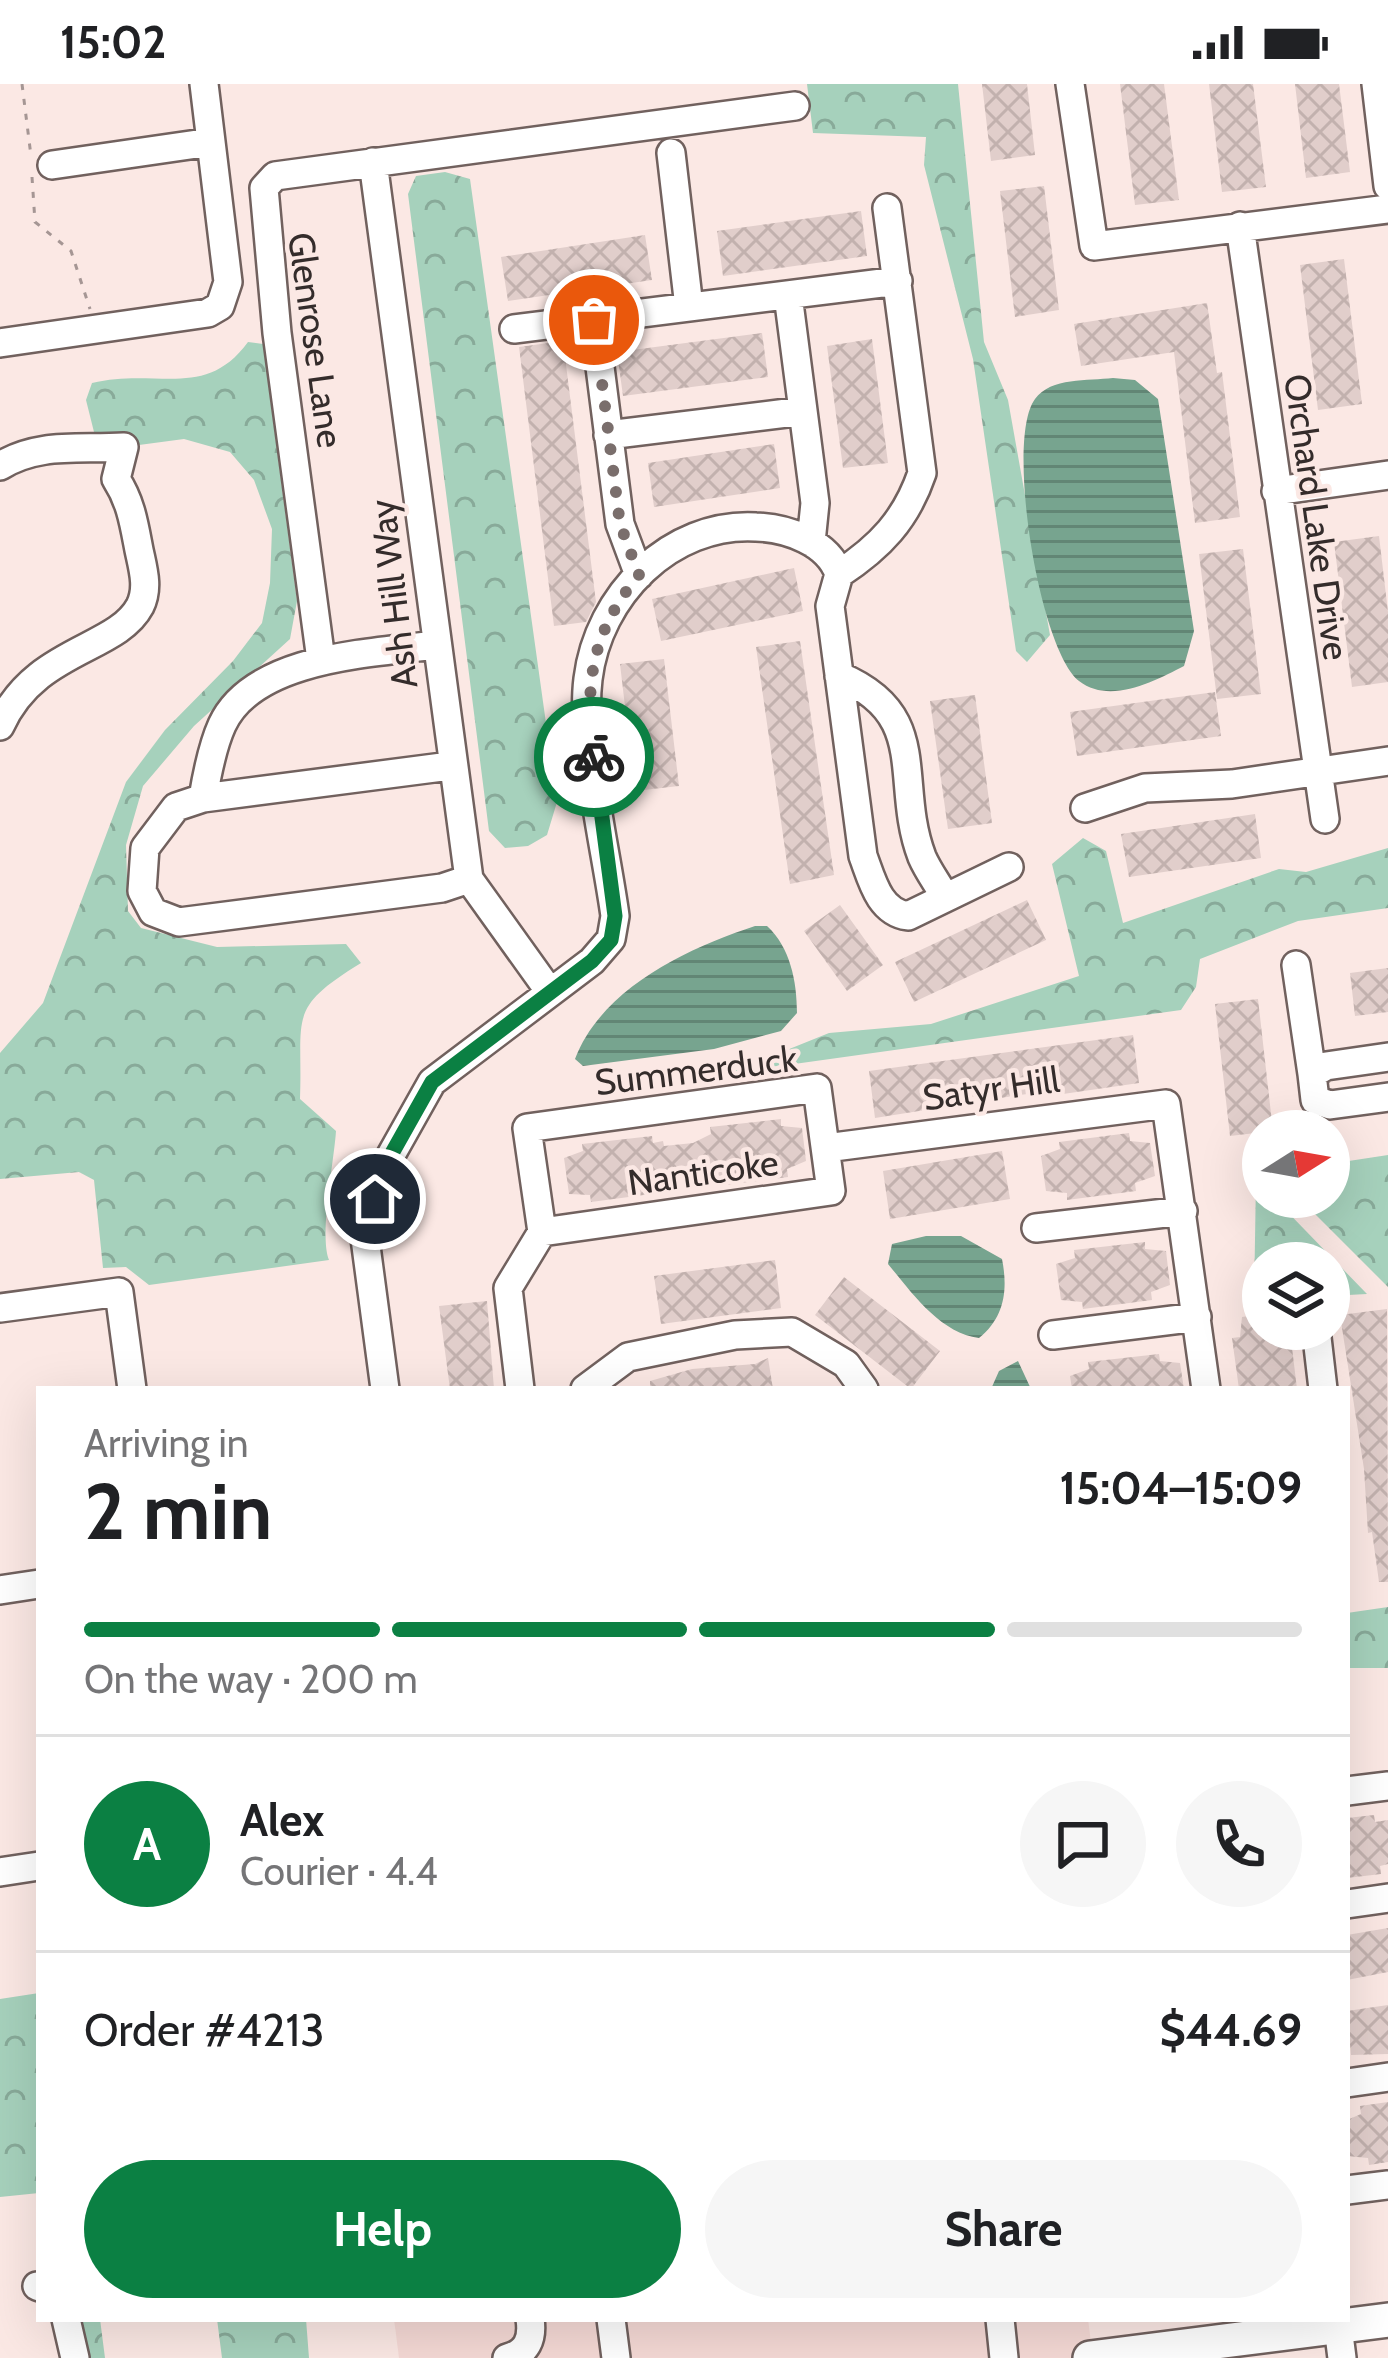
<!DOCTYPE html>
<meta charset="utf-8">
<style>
body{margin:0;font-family:Cabin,sans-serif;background:#f6f6f6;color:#202124;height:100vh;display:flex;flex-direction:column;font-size:45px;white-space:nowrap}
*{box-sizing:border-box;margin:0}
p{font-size:39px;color:#757577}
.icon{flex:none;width:66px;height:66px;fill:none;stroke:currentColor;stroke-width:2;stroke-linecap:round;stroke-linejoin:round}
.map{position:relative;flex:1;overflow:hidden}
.drawer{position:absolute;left:36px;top:1302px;width:1314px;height:936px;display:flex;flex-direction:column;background:#fff;border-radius:0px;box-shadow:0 12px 48px #0002}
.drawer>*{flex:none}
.needle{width:78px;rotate:79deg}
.tools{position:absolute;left:1242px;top:1026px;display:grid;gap:24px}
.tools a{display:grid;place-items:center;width:108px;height:108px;border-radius:50%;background:#fff;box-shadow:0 12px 48px #0002;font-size:60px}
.pin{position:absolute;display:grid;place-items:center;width:102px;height:102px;color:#fff;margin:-51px;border:6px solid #fff;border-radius:50%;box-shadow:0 3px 12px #0007}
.courier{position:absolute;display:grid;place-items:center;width:120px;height:120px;margin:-60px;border:9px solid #0b8043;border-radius:50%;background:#fff;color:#222;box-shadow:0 3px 15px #0007}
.head em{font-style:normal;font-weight:700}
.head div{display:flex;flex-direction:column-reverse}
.head{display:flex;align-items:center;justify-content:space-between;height:204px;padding:0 48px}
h1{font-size:78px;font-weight:700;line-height:90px}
.bar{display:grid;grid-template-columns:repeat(4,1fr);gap:18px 12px;align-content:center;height:144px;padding:0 48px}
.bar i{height:15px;border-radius:9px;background:#e0e0e0}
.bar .selected{background:#0b8043}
.bar p{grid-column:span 4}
.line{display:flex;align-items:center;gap:30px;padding:0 48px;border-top:3px solid #e0e0e0}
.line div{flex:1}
.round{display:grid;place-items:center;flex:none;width:126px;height:126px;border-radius:63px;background:#f6f6f6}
.button{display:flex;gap:24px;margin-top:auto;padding:24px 48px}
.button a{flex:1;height:138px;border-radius:72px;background:#0b8043;color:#fff;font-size:48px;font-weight:700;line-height:138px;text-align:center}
.button a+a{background:#f6f6f6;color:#202124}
.status{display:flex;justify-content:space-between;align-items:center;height:84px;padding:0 60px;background:#fff;direction:ltr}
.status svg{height:33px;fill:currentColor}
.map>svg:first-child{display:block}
.built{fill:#f5d9d5}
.forest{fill:url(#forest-crowns)}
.water{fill:url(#water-rules)}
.building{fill:url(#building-cross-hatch)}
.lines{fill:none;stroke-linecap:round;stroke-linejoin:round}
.minor-casing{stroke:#71615e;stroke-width:32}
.major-casing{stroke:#71615e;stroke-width:38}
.path{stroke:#a59694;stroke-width:3;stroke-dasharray:6 9;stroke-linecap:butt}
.minor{stroke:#fff;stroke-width:27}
.major{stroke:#fff;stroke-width:33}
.done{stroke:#7a6e6c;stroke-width:12;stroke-dasharray:0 21.6}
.route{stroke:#0b8043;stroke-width:15}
.labels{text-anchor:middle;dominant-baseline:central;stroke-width:9;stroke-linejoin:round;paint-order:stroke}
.street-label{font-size:36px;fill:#342c2b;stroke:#fbe8e4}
</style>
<div class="status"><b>15:02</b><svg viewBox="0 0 49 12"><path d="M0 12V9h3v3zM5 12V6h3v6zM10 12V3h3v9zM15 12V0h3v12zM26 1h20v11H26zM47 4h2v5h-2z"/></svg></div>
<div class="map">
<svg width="1388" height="2274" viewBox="0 0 1388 2274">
<defs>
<pattern id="forest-crowns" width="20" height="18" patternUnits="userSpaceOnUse" patternTransform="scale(3)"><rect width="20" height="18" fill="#a6d1bc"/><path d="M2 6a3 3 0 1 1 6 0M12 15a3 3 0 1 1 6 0" fill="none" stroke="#8a9"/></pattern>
<pattern id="water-rules" width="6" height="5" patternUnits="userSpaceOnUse" patternTransform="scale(3)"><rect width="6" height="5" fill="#77a48f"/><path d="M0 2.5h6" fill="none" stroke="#628675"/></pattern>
<pattern id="building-cross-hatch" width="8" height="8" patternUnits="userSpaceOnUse" patternTransform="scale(3)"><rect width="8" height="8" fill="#e1cecb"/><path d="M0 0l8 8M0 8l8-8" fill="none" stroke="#c2b1ae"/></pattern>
</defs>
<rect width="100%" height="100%" fill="#fbe8e4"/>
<path class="built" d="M394,2235H1088L1093,2274H399Z"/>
<path class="forest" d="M807,0H958L984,258L1008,316L1050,551L1027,578L1016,567L973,275L924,81L926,53L813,49Z
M445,88L470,95L557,718L547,751L528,762L505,764L489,747L408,110L416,92Z
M248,258L263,260L297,517L290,555L194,642L143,702L126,761L128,827L141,844L217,863L346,860L361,879C286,925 303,932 300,1015L336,1047C334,1078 319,1152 329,1176L149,1201L126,1183L103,1184L94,1096L79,1088L0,1095V969L43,919L126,698L165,646L233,577L262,539L270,499L272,445L254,396L230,368L184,355L124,363L94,348L86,316L92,299C156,283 205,317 248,258Z
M1083,754L1106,767L1123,839L1279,785L1306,788L1388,764V824L1298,837L1200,875L1196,903L1181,926L730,989L829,949L931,940L1079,892L1052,780Z
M1388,1071V1203L1298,1113H1329V1080Z
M1256,1095L1263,1113H1273L1367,1210L1329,1212V1179H1263V1216L1254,1217Z
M1388,1523V1584H1347V1529Z
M39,1909V2109L0,2113V1915Z
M73,2235H100L105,2274H79Z
M217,2235H306L309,2274H222Z"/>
<path class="water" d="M1113,294L1135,296L1158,315L1194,547L1184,582C1155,597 1110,621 1079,597C1039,565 1005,355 1035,315C1051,293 1088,297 1113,294Z
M755,842H767C790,863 797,897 797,929L781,947L714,965L583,982L575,975C602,904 688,864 755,842Z
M926,1152H961L1002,1175C1008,1205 1005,1233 979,1254C940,1249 912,1209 888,1180L892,1160Z
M1018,1277L1031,1305H991L999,1287Z"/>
<path class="building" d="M982,0H1027L1035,71L991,77Z
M1120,0H1164L1179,116L1135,121Z
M1209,0H1253L1266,103L1222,108Z
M1295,0H1339L1350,88L1306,94Z
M1044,102L1059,226L1015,233L1000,107Z
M861,127L867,172L723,192L717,147Z
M645,151L652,196L508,217L501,173Z
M1344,175L1362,320L1318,326L1300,181Z
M1207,219L1217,289L1222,288L1240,433L1195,439L1174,268L1081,282L1074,240Z
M762,249L768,293L623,312L617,268Z
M872,255L888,379L843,384L827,262Z
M563,257L596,518L586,538L554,542L519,263Z
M774,360L780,404L654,423L648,379Z
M1379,452L1388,528V598L1352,603L1334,458Z
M1243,465L1261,610L1217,615L1199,470Z
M794,484L803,527L661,557L652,515Z
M800,557L834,791L790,800L756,563Z
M664,575L679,702L635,707L620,580Z
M1215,608L1221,652L1077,672L1070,628Z
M975,611L992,739L948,745L930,617Z
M1255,730L1261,774L1129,793L1121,750Z
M1027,816L1046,856L914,918L895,878Z
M840,821L883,881L847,907L804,847Z
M1388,884V928L1355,932L1350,889Z
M1258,915L1273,1047L1230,1052L1215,920Z
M1133,951L1139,999L1063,1010V1006L1033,1009L875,1034L869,987Z
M781,1035V1042L802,1044L806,1077L787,1085L788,1093L719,1102L718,1094L697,1091L669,1095V1100L658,1102L659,1109L591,1118L590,1111L569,1110L564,1074L583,1067L582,1060L652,1052L653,1059L663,1057L664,1062L693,1059L711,1050L710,1043Z
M1129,1049L1130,1057L1150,1059L1155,1092L1135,1099L1136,1107L1067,1116V1109L1046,1107L1041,1072L1060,1065L1059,1058Z
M1002,1067L1010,1115L890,1135L883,1087Z
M1145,1158V1165L1166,1167L1170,1201L1151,1208L1152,1216L1083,1225L1082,1218L1061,1216L1056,1180L1075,1174L1074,1166Z
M775,1176L781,1224L661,1240L654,1192Z
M844,1193L940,1267L911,1305L815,1231Z
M487,1217L494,1305H450L439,1222Z
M1387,1225L1388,1498H1379L1372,1448L1368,1449L1364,1385L1340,1231Z
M1263,1230V1245L1290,1247L1297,1305H1239L1232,1254L1240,1253L1242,1233Z
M1159,1270L1160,1277L1180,1279L1184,1305H1072L1070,1292L1089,1285L1088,1278Z
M768,1274L773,1305H650V1297L692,1285L755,1280Z
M1374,1731L1375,1738L1388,1736V1780L1380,1782L1381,1790L1347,1794V1734Z
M1388,1844V1888L1347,1896V1851Z
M1388,1921V1970L1351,1971L1347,1927Z
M1388,2018V2078L1369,2081L1368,2074L1347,2072V2036L1361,2030L1360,2022Z"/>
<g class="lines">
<defs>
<path id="minor" d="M1070,0L1094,162L1388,125
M1376,0L1388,102
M671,69L689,223
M373,78L469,795L550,908
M52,81L211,58
M1240,142L1325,735
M788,211L815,419L811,458
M594,236L620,440L639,491
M514,245L898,197
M0,259L208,229L220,222L228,198L204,0
M608,351L803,327
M0,382C39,358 79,366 124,363L116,395C131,418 134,440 139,466C143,485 149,504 140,522C116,567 35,564 0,642
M1276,407L1388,391
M839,490L830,522L863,772C872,796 879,828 908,832L1009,783
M839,490C880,463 906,436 922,389L887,124
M321,576L277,249L264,104L275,92L795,22
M839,592C933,631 893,697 922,773C928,787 938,800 945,813
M450,682L203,714L176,723L145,764L142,807L153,828L179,838L442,804L469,795
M203,714C207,690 212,663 222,641C253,573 372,569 435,561
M1085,724L1145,704L1232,700L1388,677
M1296,881L1312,990
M1388,973L1326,982L1312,990L1315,1016L1330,1021L1388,1013
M826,1064L1166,1020L1206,1305
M1036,1144L1183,1127
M0,1224L119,1208L132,1305
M1316,1245L1323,1305
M1053,1251L1197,1233
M385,1305L364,1147L391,1071L432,998L592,877L611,855L615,832C606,765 580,660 588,595C598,512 670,438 756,443C787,444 828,458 839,490
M520,1305L508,1204L542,1148L527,1044L817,1004L831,1107L542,1148
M585,1305L628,1273L735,1251L792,1248L846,1280L864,1305
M0,1506L39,1500
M1347,1707L1388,1702
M0,1788L39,1782
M1347,1820L1388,1814
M1347,1999L1388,1993
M1347,2106L1388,2101
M37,2202L39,2203
M66,2235L75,2274
M611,2235L616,2274
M1000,2235L1004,2274
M1337,2235L1342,2274
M507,2274C527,2269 533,2255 530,2235"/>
<path id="major" d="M1090,2274L1388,2236"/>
</defs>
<use href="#minor" class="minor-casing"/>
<use href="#major" class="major-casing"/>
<path class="path" d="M22,0L31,72
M32,93L35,138L71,167L90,225"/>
<use href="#minor" class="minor"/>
<use href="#major" class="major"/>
</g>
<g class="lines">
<path class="done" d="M594,673C584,602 591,548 639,491L620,440L594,236"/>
<path class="route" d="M375,1115L391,1071L432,998L592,877L611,856L615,832L594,673"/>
</g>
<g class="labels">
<g class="street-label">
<text transform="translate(316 256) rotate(82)">Glenrose Lane</text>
<text transform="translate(1317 433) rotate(82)">Orchard Lake Drive</text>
<text transform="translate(393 510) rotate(-97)">Ash Hill Way</text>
<text transform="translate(696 986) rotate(-7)">Summerduck</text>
<text transform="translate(991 1004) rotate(-8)">Satyr Hill</text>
<text transform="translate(703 1088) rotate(-8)">Nanticoke</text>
</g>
</g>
</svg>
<div class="tools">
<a><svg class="needle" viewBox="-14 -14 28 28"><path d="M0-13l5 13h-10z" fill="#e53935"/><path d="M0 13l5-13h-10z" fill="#757577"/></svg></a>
<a><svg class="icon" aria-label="layers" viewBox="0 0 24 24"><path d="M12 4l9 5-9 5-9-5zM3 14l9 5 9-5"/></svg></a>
</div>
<div class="pin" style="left:594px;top:236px;background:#ea580c"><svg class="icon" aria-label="bag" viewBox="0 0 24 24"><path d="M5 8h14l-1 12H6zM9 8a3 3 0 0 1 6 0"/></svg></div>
<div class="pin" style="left:375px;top:1115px;background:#1f2937"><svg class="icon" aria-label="home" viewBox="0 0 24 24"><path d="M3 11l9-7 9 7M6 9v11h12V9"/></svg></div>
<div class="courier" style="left:594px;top:673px"><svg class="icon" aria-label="bike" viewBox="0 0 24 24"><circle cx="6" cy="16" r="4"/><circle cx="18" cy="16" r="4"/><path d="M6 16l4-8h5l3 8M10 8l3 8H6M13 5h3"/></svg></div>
<section class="drawer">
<div class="head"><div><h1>2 min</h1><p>Arriving in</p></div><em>15:04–15:09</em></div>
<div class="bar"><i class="selected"></i><i class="selected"></i><i class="selected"></i><i></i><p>On the way · 200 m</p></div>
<div class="line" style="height:216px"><b class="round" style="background:#0b8043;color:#fff">A</b><div><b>Alex</b><p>Courier · 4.4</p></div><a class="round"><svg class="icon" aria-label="chat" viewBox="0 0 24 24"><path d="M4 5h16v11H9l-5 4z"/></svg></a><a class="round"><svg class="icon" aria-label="phone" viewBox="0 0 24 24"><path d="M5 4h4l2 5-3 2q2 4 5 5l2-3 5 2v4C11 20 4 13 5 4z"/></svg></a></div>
<div class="line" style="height:156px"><div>Order #4213</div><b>$44.69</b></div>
<div class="button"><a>Help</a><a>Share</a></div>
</section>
</div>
